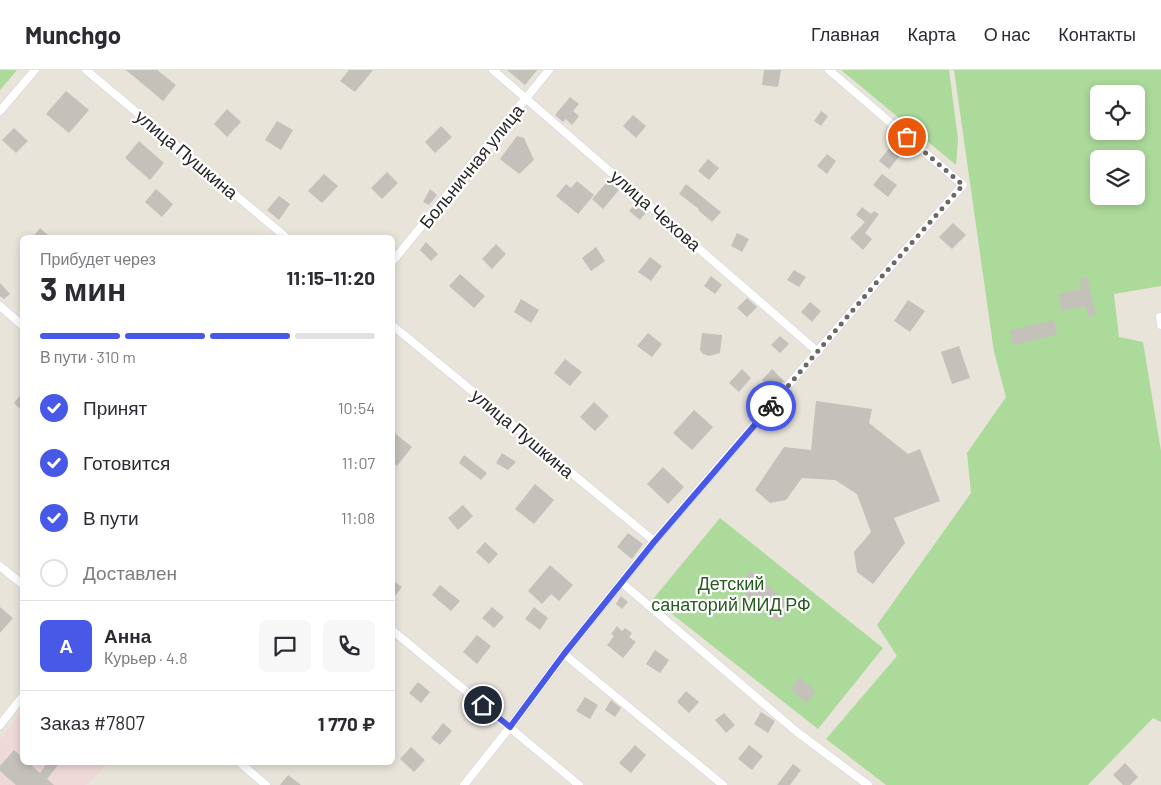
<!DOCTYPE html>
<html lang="ru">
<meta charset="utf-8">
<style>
body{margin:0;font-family:Barlow,sans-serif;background:#f7f7f7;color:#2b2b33;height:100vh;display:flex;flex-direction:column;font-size:19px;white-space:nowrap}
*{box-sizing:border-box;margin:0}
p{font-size:16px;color:#7c7c81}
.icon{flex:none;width:28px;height:28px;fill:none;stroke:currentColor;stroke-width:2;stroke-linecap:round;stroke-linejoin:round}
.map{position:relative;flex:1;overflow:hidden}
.details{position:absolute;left:20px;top:165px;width:375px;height:530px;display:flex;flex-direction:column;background:#fff;border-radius:8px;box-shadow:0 2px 8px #0003}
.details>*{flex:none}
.tools{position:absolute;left:1090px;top:15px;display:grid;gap:10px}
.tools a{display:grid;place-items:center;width:55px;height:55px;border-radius:8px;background:#fff;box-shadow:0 2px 8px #0003;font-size:25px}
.pin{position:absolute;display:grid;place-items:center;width:42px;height:42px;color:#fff;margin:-21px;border:2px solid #fff;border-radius:50%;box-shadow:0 1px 5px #0007}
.courier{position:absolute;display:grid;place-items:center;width:50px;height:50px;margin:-25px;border:4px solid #4858e7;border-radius:50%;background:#fff;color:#222;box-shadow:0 1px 6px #0007}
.headline em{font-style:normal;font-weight:700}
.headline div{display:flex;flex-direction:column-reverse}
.headline{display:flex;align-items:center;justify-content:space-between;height:85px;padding:0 20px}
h1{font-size:32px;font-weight:700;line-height:38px}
.bar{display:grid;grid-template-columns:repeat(4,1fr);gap:8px 5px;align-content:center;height:60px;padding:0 20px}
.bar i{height:6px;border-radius:4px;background:#e1e1e2}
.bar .selected{background:#4858e7}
.bar p{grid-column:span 4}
.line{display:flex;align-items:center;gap:12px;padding:0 20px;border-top:1px solid #e1e1e2}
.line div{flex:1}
.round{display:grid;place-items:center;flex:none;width:52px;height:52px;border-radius:8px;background:#f7f7f7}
ol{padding:0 20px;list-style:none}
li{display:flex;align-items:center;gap:15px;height:55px}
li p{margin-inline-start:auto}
li .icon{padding:5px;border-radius:50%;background:#4858e7;color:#fff;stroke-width:4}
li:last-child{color:#7c7c81}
li i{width:28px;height:28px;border:2px solid #e1e1e2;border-radius:50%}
header{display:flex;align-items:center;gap:30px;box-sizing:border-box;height:70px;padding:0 25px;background:#fff;border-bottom:1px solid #e1e1e2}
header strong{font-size:24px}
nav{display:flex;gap:28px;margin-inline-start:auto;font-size:18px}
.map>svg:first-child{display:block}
.medical{fill:#efd8d8}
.green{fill:#abda9b;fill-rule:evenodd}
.building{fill:#c4c0ba}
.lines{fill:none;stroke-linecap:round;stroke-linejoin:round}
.street-casing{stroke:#cfd1df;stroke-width:9}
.street{stroke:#fff;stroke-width:8}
.done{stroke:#6b6966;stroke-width:5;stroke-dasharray:0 9}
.route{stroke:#4858e7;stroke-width:6}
.labels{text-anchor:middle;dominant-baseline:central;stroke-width:4.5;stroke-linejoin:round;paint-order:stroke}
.street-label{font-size:18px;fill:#272727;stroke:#fff}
.park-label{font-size:18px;fill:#275c20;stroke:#fff}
</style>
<header>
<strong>Munchgo</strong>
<nav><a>Главная</a><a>Карта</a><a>О нас</a><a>Контакты</a></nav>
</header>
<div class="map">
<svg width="1161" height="715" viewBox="0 0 1161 715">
<rect width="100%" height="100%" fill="#e9e4da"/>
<path class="medical" d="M22,642V692L107,693L87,715H0V669Z"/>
<path class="green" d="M0,0H17L0,20Z
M841,0H949L958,69L956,95Z
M954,0H1161V216L1114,224L1119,267L1143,272L1161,381V652L1153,648L1088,715H886L826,669L897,586L877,555L971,423L967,383L1006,327L994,282ZM1099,24H1136V61H1099ZM1099,89H1136V126H1099Z
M720,448L883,578L818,659L653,529Z"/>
<path class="building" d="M126,0H157L176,15L163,31Z
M349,0H373L355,22L340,11Z
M507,0H537L525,15Z
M764,0H781L778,17L762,15Z
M66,21L89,40L69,63L46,44Z
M570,27L579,34L573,41L579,46L572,55L566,49L563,52L555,45Z
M227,39L241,52L227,67L214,54Z
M821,41L828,46L821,56L814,51Z
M633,45L646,56L636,68L623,56Z
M277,51L293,60L281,80L265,70Z
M441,56L452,67L435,83L425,72Z
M14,58L28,71L16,83L2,70Z
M517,66L524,68L534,90L519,104L500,89Z
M139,71L164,93L150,110L125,88Z
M891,76L901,84L889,99L879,91Z
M827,84L836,91L827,104L817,96Z
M708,89L719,98L709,110L698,101Z
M387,102L398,113L382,129L371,118Z
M324,104L338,116L322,133L308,121Z
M882,104L897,115L888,127L873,115Z
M577,111L594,125L578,144L556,126L566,114L571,118Z
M608,111L619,120L603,139L592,129Z
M686,114L721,142L712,152L698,140L699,139L679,124Z
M156,119L173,134L162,147L145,132Z
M430,119L437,125L429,135L423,132Z
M279,126L290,134L279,150L267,140Z
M637,132L647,141L640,150L629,141Z
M862,137L871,144L874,141L879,144L865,163L872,169L863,180L850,168L865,152L856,145Z
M953,153L966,165L952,179L939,167Z
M40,158L51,168H32Z
M737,163L749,169L742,182L731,176Z
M426,172L438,184L431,191L420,180Z
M496,174L506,184L492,199L482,189Z
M596,177L605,191L591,201L582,188Z
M650,187L662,196L651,211L638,202Z
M794,200L806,207L799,217L787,210Z
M460,204L485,226L474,238L449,216Z
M711,206L722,215L715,224L704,216Z
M1087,207L1096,245L1088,247L1086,236L1062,241L1058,224L1082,219L1079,209Z
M0,213L10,224L4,229L0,226Z
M747,228L757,237L747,247L737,238Z
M521,229L539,240L531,253L514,242Z
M908,230L925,241L910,262L894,251Z
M810,232L821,241L812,252L801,242Z
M1054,250L1057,265L1013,275L1010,260Z
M648,263L662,274L652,287L637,276Z
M702,263L722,265L720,283L709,286L703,284L700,280Z
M780,266L789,274L780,283L771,275Z
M959,276L970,308L952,314L941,282Z
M565,289L582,302L570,316L554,303Z
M742,299L751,308L739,322L729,313Z
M772,299L784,311L775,322L762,310Z
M22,323V341L14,333Z
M816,331L872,339L869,353L908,384L920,379L940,431L894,448L905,473L873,514L857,502L854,482L871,462L857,424L835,410L802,408L786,430L770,433L755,420L784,377L811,380Z
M594,332L609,346L595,361L580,347Z
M694,340L713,357L692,380L673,363Z
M392,361L412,377L397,396L392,392Z
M502,383L516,392L508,400L496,393Z
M464,385L487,403L481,410L459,393Z
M663,397L684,417L668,434L647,414Z
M535,414L554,430L534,454L515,439Z
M463,435L473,446L458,460L448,448Z
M628,463L643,474L632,489L617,477Z
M485,472L498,484L489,494L476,482Z
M550,495L573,515L559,531L551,524L542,534L528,521Z
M751,501L792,536L778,552L737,517Z
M392,510L402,517L392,530Z
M440,515L460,531L451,541L432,525Z
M621,526L628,532L622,539L616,534Z
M0,537L13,548L0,563Z
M492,537L504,547L494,558L482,548Z
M534,537L548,548L540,560L525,549Z
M617,556L622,561L625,558L632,563L629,567L636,572L623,588L607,575L614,566L611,564Z
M477,565L491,576L477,594L463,582Z
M655,580L669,590L660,603L646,594Z
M800,607L816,622L806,633L790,618Z
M418,612L430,622L421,633L409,623Z
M686,621L699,632L689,643L677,632Z
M585,627L598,635L590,649L576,641Z
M611,630L621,638L615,647L605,640Z
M761,642L775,651L768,663L754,654Z
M724,643L735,655L726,663L715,650Z
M443,653L452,661L440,675L431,668Z
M635,675L646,685L631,703L619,693Z
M749,675L763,686L752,700L738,689Z
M411,677L425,690L414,702L400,689Z
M14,680L22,687V692H28L40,703L48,692H60L47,709L54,715H16L0,701V696Z
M1125,693L1138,707L1130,715H1123L1113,705Z
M793,694L801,700L790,715H777Z
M288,705L301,715H280Z"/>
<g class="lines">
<defs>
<path id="street" d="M86,0L287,168
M493,0L818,282
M0,41L35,0
M392,192L549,0
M0,236L22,255
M1160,247L1161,255
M392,255L654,471
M0,496L22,514
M621,512L797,662L868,715
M392,560L579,715
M564,584L723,715
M0,655L22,627
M239,692L266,715
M464,715L510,657L564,584L654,471L877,212L963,115L829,0"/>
</defs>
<use href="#street" class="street-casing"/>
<use href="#street" class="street"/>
</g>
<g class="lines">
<path class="done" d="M771,336L877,212L963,115L907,67"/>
<path class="route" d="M483,635L510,657L564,584L654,472L771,336"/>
</g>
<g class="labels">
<g class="street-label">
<text transform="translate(187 84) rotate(40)">улица Пушкина</text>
<text transform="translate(471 96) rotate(-51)">Больничная улица</text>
<text transform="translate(656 140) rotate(41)">улица Чехова</text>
<text transform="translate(523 363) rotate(40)">улица Пушкина</text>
</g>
<g class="park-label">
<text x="731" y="513">Детский<tspan x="731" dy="21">санаторий МИД РФ</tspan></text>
</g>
</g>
</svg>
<div class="tools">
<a><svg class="icon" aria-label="locate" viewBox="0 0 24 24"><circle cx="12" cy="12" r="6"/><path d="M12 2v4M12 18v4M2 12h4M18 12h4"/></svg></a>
<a><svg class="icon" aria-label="layers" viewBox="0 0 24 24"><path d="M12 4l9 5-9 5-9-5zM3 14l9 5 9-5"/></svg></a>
</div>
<div class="pin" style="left:907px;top:67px;background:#ea580c"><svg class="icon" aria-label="bag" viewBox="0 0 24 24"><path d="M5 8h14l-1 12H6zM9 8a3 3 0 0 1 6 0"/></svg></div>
<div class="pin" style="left:483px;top:635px;background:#1f2937"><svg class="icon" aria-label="home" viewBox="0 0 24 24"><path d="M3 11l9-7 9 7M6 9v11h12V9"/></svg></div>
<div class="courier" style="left:771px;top:336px"><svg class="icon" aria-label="bike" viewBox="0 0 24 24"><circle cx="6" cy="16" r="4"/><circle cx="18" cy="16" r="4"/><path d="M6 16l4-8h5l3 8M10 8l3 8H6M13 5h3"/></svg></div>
<section class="details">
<div class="headline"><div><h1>3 мин</h1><p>Прибудет через</p></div><em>11:15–11:20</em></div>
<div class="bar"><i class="selected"></i><i class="selected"></i><i class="selected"></i><i></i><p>В пути · 310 m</p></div>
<ol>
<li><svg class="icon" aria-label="check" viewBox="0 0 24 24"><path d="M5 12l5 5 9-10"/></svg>Принят<p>10:54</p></li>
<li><svg class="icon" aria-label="check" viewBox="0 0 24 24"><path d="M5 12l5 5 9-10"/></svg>Готовится<p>11:07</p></li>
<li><svg class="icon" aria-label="check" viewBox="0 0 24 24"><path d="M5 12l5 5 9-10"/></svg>В пути<p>11:08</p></li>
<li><i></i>Доставлен</li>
</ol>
<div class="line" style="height:90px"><b class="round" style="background:#4858e7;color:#fff">А</b><div><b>Анна</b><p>Курьер · 4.8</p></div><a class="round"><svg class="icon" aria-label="chat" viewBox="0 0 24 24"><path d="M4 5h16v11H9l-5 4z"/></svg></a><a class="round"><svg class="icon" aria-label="phone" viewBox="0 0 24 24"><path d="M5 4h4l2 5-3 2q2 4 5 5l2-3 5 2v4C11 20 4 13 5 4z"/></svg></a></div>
<div class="line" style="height:65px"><div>Заказ #7807</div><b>1 770 ₽</b></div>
</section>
</div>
